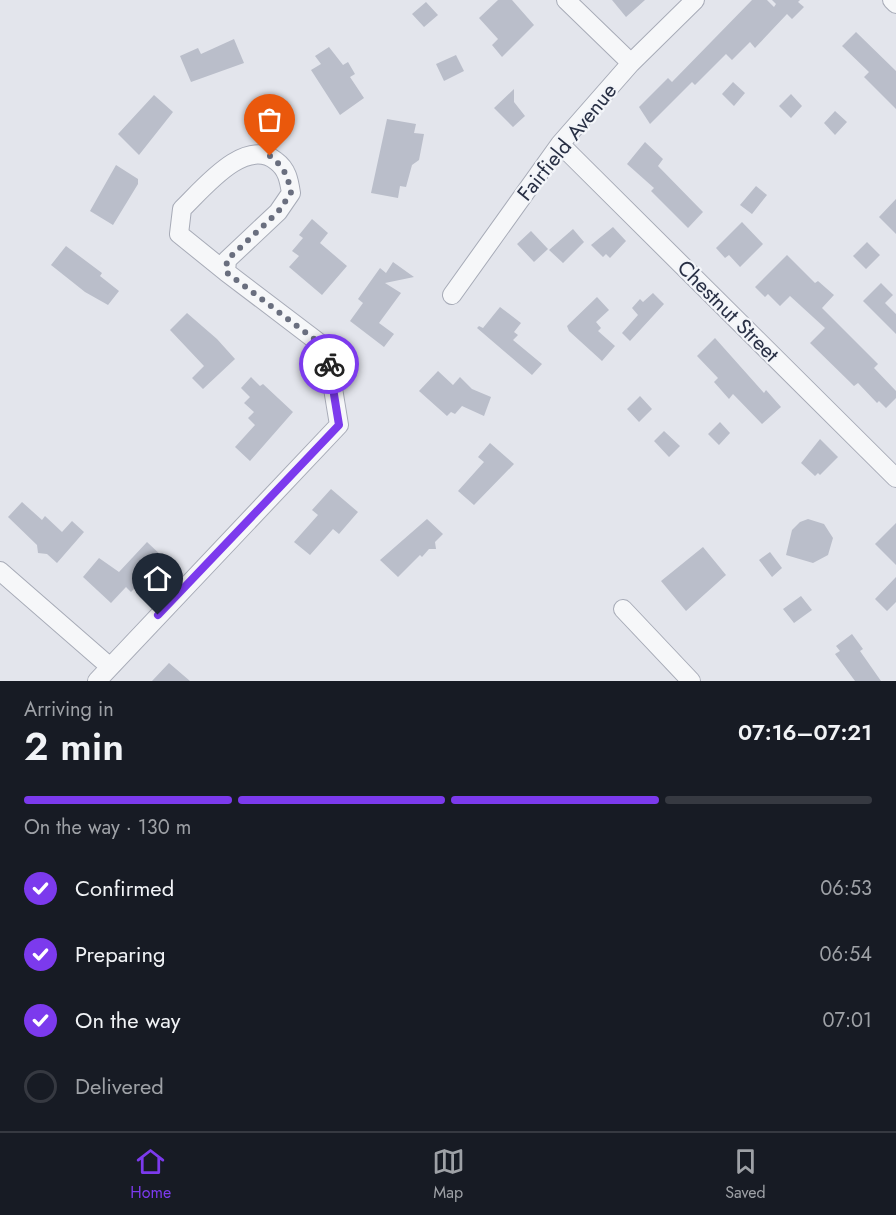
<!DOCTYPE html>
<meta charset="utf-8">
<style>
body{margin:0;font-family:Jost,sans-serif;background:#20242c;color:#f1f3f6;height:100vh;display:flex;flex-direction:column;font-size:22px;white-space:nowrap}
*{box-sizing:border-box;margin:0}
p{font-size:20px;color:#9ea1a6}
.icon{flex:none;width:33px;height:33px;fill:none;stroke:currentColor;stroke-width:2;stroke-linecap:round;stroke-linejoin:round}
.map{position:relative;height:681px;overflow:hidden}
.side{display:flex;flex-direction:column;background:#171b24;flex:1}
.side>*{flex:none}
.pin{position:absolute;display:grid;place-items:center;width:51px;height:51px;color:#fff;margin:-62px -26px;border-radius:50% 50% 50% 0;rotate:-45deg;box-shadow:0 0 6px #0007}
.pin .icon{rotate:45deg}
.courier{position:absolute;display:grid;place-items:center;width:60px;height:60px;margin:-30px;border:4px solid #7c3aed;border-radius:50%;background:#fff;color:#222;box-shadow:0 2px 8px #0007}
.head em{font-style:normal;font-weight:600}
.head div{display:flex;flex-direction:column-reverse}
.head{display:flex;align-items:center;justify-content:space-between;height:102px;padding:0 24px}
h1{font-size:39px;font-weight:600;line-height:45px}
.bar{display:grid;grid-template-columns:repeat(4,1fr);gap:9px 6px;align-content:center;height:72px;padding:0 24px}
.bar i{height:8px;border-radius:4px;background:#363941}
.bar .on{background:#7c3aed}
.bar p{grid-column:span 4}
ol{padding:0 24px;list-style:none}
li{display:flex;align-items:center;gap:18px;height:66px}
li p{margin-inline-start:auto}
li .icon{padding:6px;border-radius:50%;background:#7c3aed;color:#fff;stroke-width:4}
li:last-child{color:#9ea1a6}
li i{width:33px;height:33px;border:3px solid #363941;border-radius:50%}
.dock{display:flex;justify-content:space-around;align-items:center;height:84px;border-top:2px solid #363941;background:#171b24;font-size:16px;color:#9ea1a6}
.dock a{display:grid;justify-items:center;gap:3px}
.dock .on{color:#7c3aed}
.map>svg:first-child{display:block}
.building{fill:#babeca}
.lines{fill:none;stroke-linecap:round;stroke-linejoin:round}
.minor-casing{stroke:#a7abb7;stroke-width:20}
.minor{stroke:#f6f7f9;stroke-width:18}
.done{stroke:#6a6f7f;stroke-width:6;stroke-dasharray:0 10.8}
.route{stroke:#7c3aed;stroke-width:8}
.labels{text-anchor:middle;dominant-baseline:central;stroke-width:4.5;stroke-linejoin:round;paint-order:stroke}
.street-label{font-size:21px;fill:#293045;stroke:#f3f5f9}
</style>
<div class="map">
<svg width="896" height="681" viewBox="0 0 896 681">
<rect width="100%" height="100%" fill="#e3e5ec"/>
<path class="building" d="M498,0H512L534,25L502,57L492,45L498,39L479,18Z
M612,0H645L626,17Z
M752,0H767L774,7L776,4L772,0H800L798,2L804,7L792,19L787,14L755,48L750,42L732,60L726,54L695,85L692,82L650,124L639,107L668,78L672,82Z
M426,2L438,15L424,27L412,14Z
M856,32L896,71V109L864,77L869,72L842,46Z
M234,39L244,63L191,82L180,56L198,48L201,54Z
M329,47L343,65L348,62L355,74L350,77L364,98L340,115L311,70L321,64L315,56Z
M456,55L464,71L444,81L436,64Z
M733,82L745,93L734,106L722,94Z
M514,89V102L525,116L513,127L494,108Z
M791,94L802,106L791,118L779,106Z
M154,95L173,112L139,155L118,134Z
M835,111L847,122L835,135L824,123Z
M387,119L416,124L414,133L424,134L419,160L412,165L406,187L400,186L398,198L371,193Z
M645,142L663,159L658,166L703,212L688,228L651,191L654,188L627,164Z
M116,165L138,179V184L113,225L90,211Z
M756,186L767,195L752,214L740,205Z
M896,199V234L879,217Z
M312,219L328,233L320,243L347,266L322,295L289,267L299,256L292,251L303,238L299,235Z
M742,222L763,244L740,267L729,255L725,258L716,248Z
M613,227L626,241L610,258L606,254L603,257L591,245Z
M573,229L584,242L563,263L549,250Z
M531,231L548,249L534,262L517,244Z
M867,242L880,255L866,269L853,256Z
M66,246L102,273L100,276L119,291L108,305L85,292L51,265Z
M787,255L815,283L818,281L834,295L822,308L878,364L874,368L896,391V398L886,408L879,401L877,403L858,383L854,386L810,343L825,328L790,296L780,306L768,294L765,297L755,287Z
M393,262L414,277L385,283L401,293L379,323L394,334L384,347L350,321L363,303L358,299L380,268L386,273Z
M881,283L893,295L885,303L896,314V334L863,301Z
M653,293L664,304L630,341L622,333L638,315L632,308L640,299L643,302Z
M597,297L609,310L596,322L601,328L598,331L615,346L602,361L569,331L567,326Z
M500,307L521,323L514,332L518,335L513,340L542,364L532,375L477,328L479,326L483,328Z
M187,313L217,339L235,359L203,389L192,378L204,366L170,330Z
M715,338L764,393L766,390L781,407L762,424L733,394L729,399L714,382L718,378L697,356Z
M438,371L453,385L460,377L472,389L491,397L484,416L462,406L455,414L451,412L447,416L419,391Z
M251,377L260,386L263,384L293,412L250,461L235,447L255,425L248,418L254,412L244,403L250,397L241,388Z
M640,396L652,409L639,422L627,409Z
M720,422L730,433L719,445L708,434Z
M664,431L680,446L669,457L654,441Z
M820,439L838,457L820,475L818,473L815,476L801,463Z
M490,443L514,464L474,505L458,491L484,462L478,457Z
M331,489L358,512L339,534L333,529L310,555L294,542L318,515L312,510Z
M22,502L42,520L45,516L62,532L72,521L84,532L57,563L47,554L38,553L37,545L8,517Z
M427,519L443,534L435,542L436,549H429L422,557L420,555L398,577L380,560Z
M808,519L824,524L833,538L828,555L813,563L786,555L792,530L800,522Z
M896,523V565L875,544Z
M147,542L164,558L131,592L126,587L111,603L83,577L99,558L119,572Z
M703,547L726,575L686,611L661,581Z
M770,552L782,568L772,577L759,560Z
M896,577V602L887,611L875,599Z
M801,596L812,610L794,623L783,609Z
M852,634L863,649L860,651L881,681H855L835,654L840,651L836,646Z
M169,663L190,681H152Z"/>
<g class="lines">
<defs>
<path id="minor" d="M566,0L631,63
M892,0L896,4
M560,144L896,478
M452,295L560,144L631,63L695,0
M0,571L109,666
M623,609L691,681
M97,681L339,425L328,358L322,345L226,272L227,260L278,212L291,193C289,180 287,169 276,161C245,136 203,189 182,209L179,234L226,272"/>
</defs>
<use href="#minor" class="minor-casing"/>
<use href="#minor" class="minor"/>
</g>
<g class="lines">
<path class="done" d="M270,156C284,167 288,176 291,193L278,212L227,260L226,272L322,345L329,364"/>
<path class="route" d="M158,615L339,425L329,364"/>
</g>
<g class="labels">
<g class="street-label">
<text transform="translate(567 142) rotate(-51)">Fairfield Avenue</text>
<text transform="translate(728 311) rotate(45)">Chestnut Street</text>
</g>
</g>
</svg>
<div class="pin" style="left:270px;top:156px;background:#ea580c"><svg class="icon" aria-label="bag" viewBox="0 0 24 24"><path d="M5 8h14l-1 12H6zM9 8a3 3 0 0 1 6 0"/></svg></div>
<div class="pin" style="left:158px;top:615px;background:#1f2937"><svg class="icon" aria-label="home" viewBox="0 0 24 24"><path d="M3 11l9-7 9 7M6 9v11h12V9"/></svg></div>
<div class="courier" style="left:329px;top:364px"><svg class="icon" aria-label="bike" viewBox="0 0 24 24"><circle cx="6" cy="16" r="4"/><circle cx="18" cy="16" r="4"/><path d="M6 16l4-8h5l3 8M10 8l3 8H6M13 5h3"/></svg></div>
</div>
<section class="side">
<div class="head"><div><h1>2 min</h1><p>Arriving in</p></div><em>07:16–07:21</em></div>
<div class="bar"><i class="on"></i><i class="on"></i><i class="on"></i><i></i><p>On the way · 130 m</p></div>
<ol>
<li><svg class="icon" aria-label="check" viewBox="0 0 24 24"><path d="M5 12l5 5 9-10"/></svg>Confirmed<p>06:53</p></li>
<li><svg class="icon" aria-label="check" viewBox="0 0 24 24"><path d="M5 12l5 5 9-10"/></svg>Preparing<p>06:54</p></li>
<li><svg class="icon" aria-label="check" viewBox="0 0 24 24"><path d="M5 12l5 5 9-10"/></svg>On the way<p>07:01</p></li>
<li><i></i>Delivered</li>
</ol>
</section>
<nav class="dock">
<a class="on"><svg class="icon" aria-label="home" viewBox="0 0 24 24"><path d="M3 11l9-7 9 7M6 9v11h12V9"/></svg>Home</a>
<a><svg class="icon" aria-label="map" viewBox="0 0 24 24"><path d="M3 6l6-2 6 2 6-2v14l-6 2-6-2-6 2zM9 4v14M15 6v14"/></svg>Map</a>
<a><svg class="icon" aria-label="saved" viewBox="0 0 24 24"><path d="M7 4h10v16l-5-4-5 4z"/></svg>Saved</a>
</nav>
